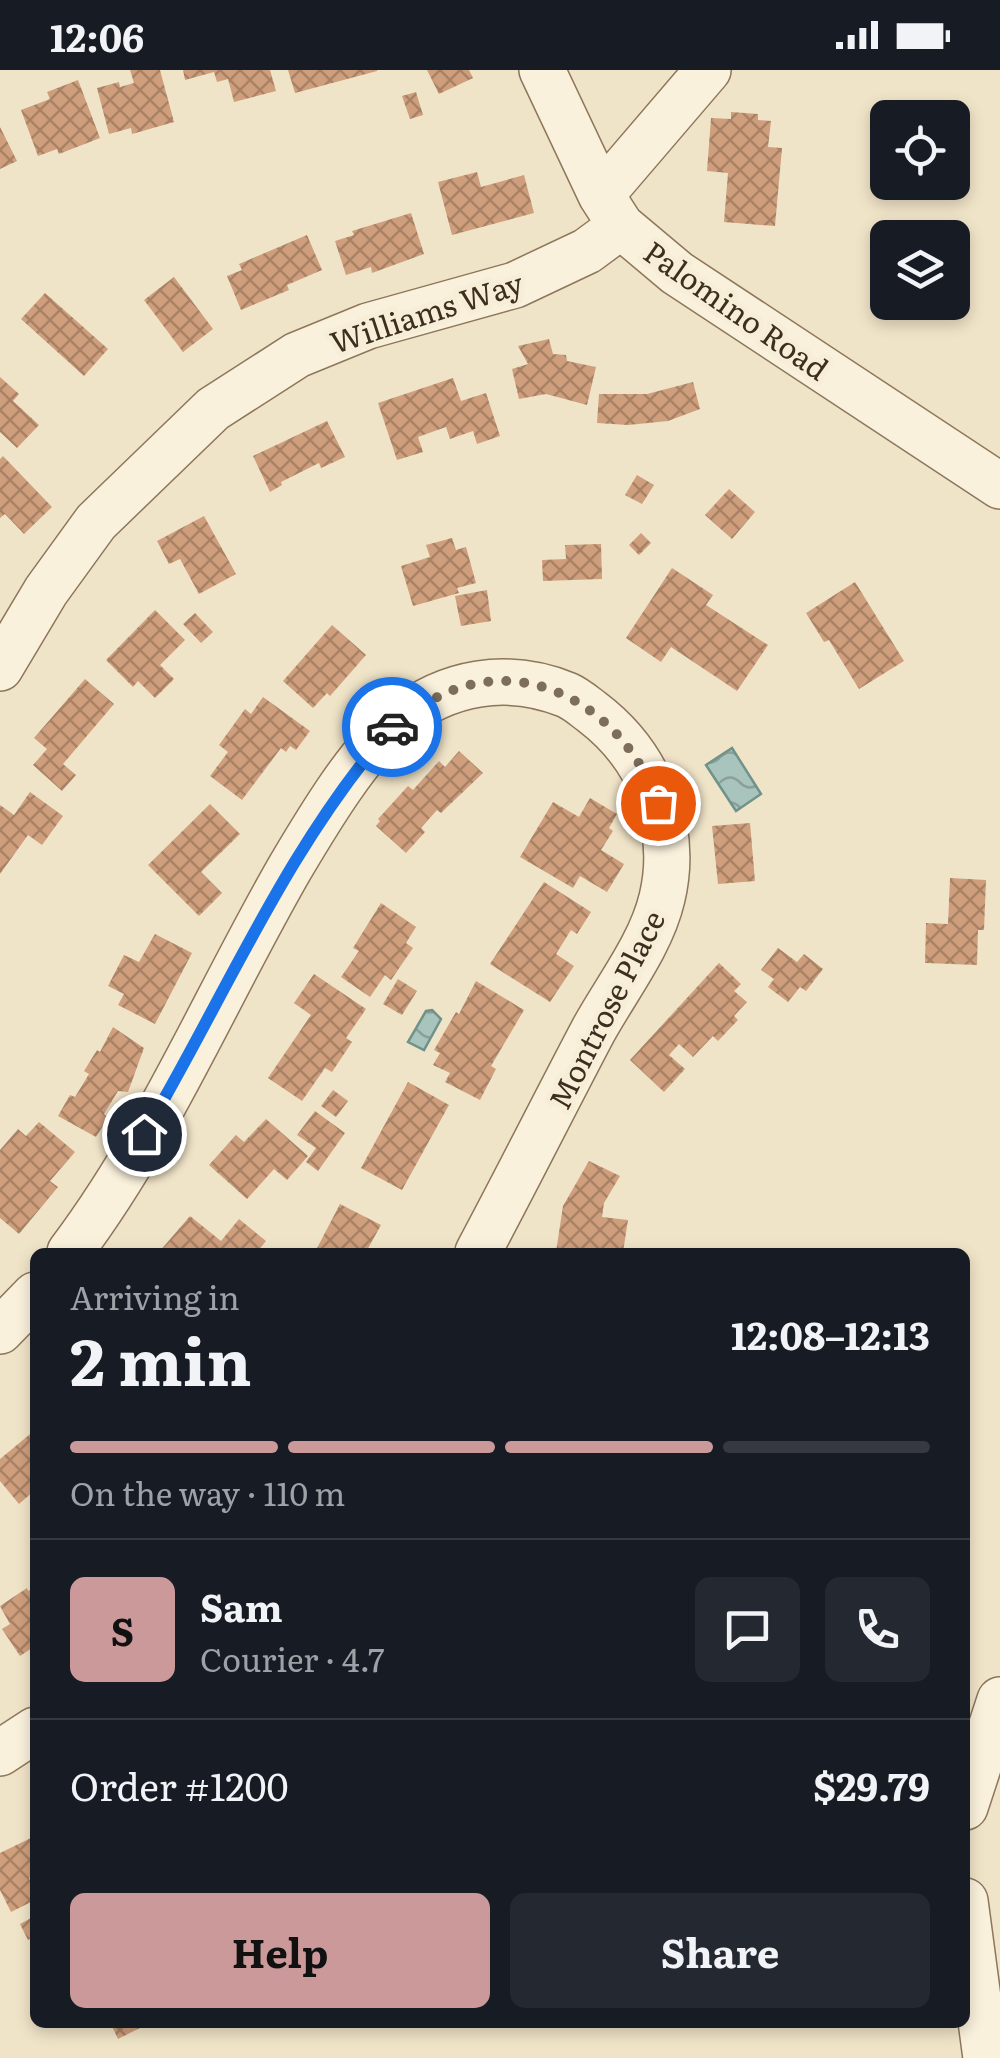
<!DOCTYPE html>
<meta charset="utf-8">
<style>
body{margin:0;font-family:Literata,serif;background:#242831;color:#f1f3f6;height:100vh;display:flex;flex-direction:column;font-size:38px;white-space:nowrap}
*{box-sizing:border-box;margin:0}
p{font-size:32px;color:#9ea1a6}
.icon{flex:none;width:55px;height:55px;fill:none;stroke:currentColor;stroke-width:2;stroke-linecap:round;stroke-linejoin:round}
.map{position:relative;flex:1;overflow:hidden}
.panel{position:absolute;left:30px;top:1178px;width:940px;height:780px;display:flex;flex-direction:column;background:#171b24;border-radius:15px;box-shadow:0 5px 15px #0003}
.panel>*{flex:none}
.tools{position:absolute;left:870px;top:30px;display:grid;gap:20px}
.tools a{display:grid;place-items:center;width:100px;height:100px;border-radius:15px;background:#171b24;box-shadow:0 5px 15px #0003;font-size:50px}
.pin{position:absolute;display:grid;place-items:center;width:85px;height:85px;color:#fff;margin:-42px;border:5px solid #fff;border-radius:50%;box-shadow:0 2px 10px #0007}
.courier{position:absolute;display:grid;place-items:center;width:100px;height:100px;margin:-50px;border:8px solid #1a73e8;border-radius:50%;background:#fff;color:#222;box-shadow:0 2px 12px #0007}
.headline em{font-style:normal;font-weight:700}
.headline div{display:flex;flex-direction:column-reverse}
.headline{display:flex;align-items:center;justify-content:space-between;height:170px;padding:0 40px}
h1{font-size:65px;font-weight:700;line-height:75px}
.bar{display:grid;grid-template-columns:repeat(4,1fr);gap:15px 10px;align-content:center;height:120px;padding:0 40px}
.bar i{height:12px;border-radius:8px;background:#363941}
.bar .active{background:#cc999b}
.bar p{grid-column:span 4}
.line{display:flex;align-items:center;gap:25px;padding:0 40px;border-top:2px solid #363941}
.line div{flex:1}
.round{display:grid;place-items:center;flex:none;width:105px;height:105px;border-radius:15px;background:#242831}
.cta{display:flex;gap:20px;margin-top:auto;padding:20px 40px}
.cta a{flex:1;height:115px;border-radius:15px;background:#cc999b;color:#111;font-size:40px;font-weight:700;line-height:115px;text-align:center}
.cta a+a{background:#242831;color:#f1f3f6}
.status{display:flex;justify-content:space-between;align-items:center;height:70px;padding:0 50px;background:#171b24;direction:ltr}
.status svg{height:28px;fill:currentColor}
.map>svg:first-child{display:block}
.water{fill:url(#water-waves);stroke:#6f938a;stroke-width:2.5}
.building{fill:url(#building-cross-hatch)}
.lines{fill:none;stroke-linecap:round;stroke-linejoin:round}
.minor-casing{stroke:#8d765c;stroke-width:48}
.minor{stroke:#faf1dc;stroke-width:45}
.done{stroke:#7c6e5b;stroke-width:10;stroke-dasharray:0 18}
.route{stroke:#1a73e8;stroke-width:12}
.labels{text-anchor:middle;dominant-baseline:central;stroke-width:10;stroke-linejoin:round;paint-order:stroke}
.street-label{font-size:30px;fill:#3d2e20;stroke:#f7eed8}
</style>
<div class="status"><b>12:06</b><svg viewBox="0 0 49 12"><path d="M0 12V9h3v3zM5 12V6h3v6zM10 12V3h3v9zM15 12V0h3v12zM26 1h20v11H26zM47 4h2v5h-2z"/></svg></div>
<div class="map">
<svg width="1000" height="1988" viewBox="0 0 1000 1988">
<defs>
<pattern id="water-waves" width="16" height="10" patternUnits="userSpaceOnUse" patternTransform="scale(2.5)"><rect width="16" height="10" fill="#a9c4bc"/><path d="M0 5q4-4 8 0t8 0" fill="none" stroke="#8ba098"/></pattern>
<pattern id="building-cross-hatch" width="8" height="8" patternUnits="userSpaceOnUse" patternTransform="scale(2.5)"><rect width="8" height="8" fill="#cf9f7d"/><path d="M0 0l8 8M0 8l8-8" fill="none" stroke="#a98266"/></pattern>
</defs>
<rect width="100%" height="100%" fill="#f0e4c8"/>
<path class="water" d="M732,678L761,724L736,741L706,695Z
M432,940L441,949L424,980L408,972L426,941Z"/>
<path class="building" d="M130,0H160L174,52L132,64L131,58L109,64L97,18L119,12L120,17L134,13Z
M183,0H270L276,21L234,32L228,9L217,12L214,2L185,10Z
M288,0H377V1L295,23Z
M427,0H469L473,8L439,24Z
M78,10L100,68L59,84L57,79L38,86L21,40L50,29L47,22Z
M416,22L423,45L410,49L402,26Z
M731,42L758,44V50L771,51L768,77L782,78L775,156L724,152L728,103L707,101L711,48L731,49Z
M0,57L17,91L0,99Z
M477,102L481,117L524,105L534,143L452,165L438,112Z
M411,143L424,184L372,203L371,197L346,205L335,171L354,165L352,161Z
M307,165L322,200L287,215L289,220L241,240L227,206L242,200L239,194Z
M174,207L213,259L183,282L144,230Z
M45,223L108,279L84,306L21,249Z
M549,269L553,284L566,285L567,291L596,297L587,335L546,324L519,329L512,299L528,294L518,276Z
M0,307L19,324L13,331L39,355L17,378L0,362Z
M453,308L461,331L486,323L500,366L477,374L473,361L450,369L446,357L418,367L423,382L397,390L378,333Z
M693,312L700,339L668,351L628,355L597,353L599,324H647Z
M327,351L345,387L321,398L319,393L281,412L282,415L270,422L253,386Z
M3,386L52,437L24,464L5,444L0,448V389Z
M637,405L654,415L642,434L625,425Z
M729,419L755,442L732,469L705,445Z
M204,446L236,504L199,524L180,489L169,494L157,471Z
M641,463L651,473L639,485L629,475Z
M452,468L456,480L466,477L476,513L457,518L459,523L413,536L401,496L430,487L426,475Z
M601,474L602,509L543,511L542,490L566,489L565,475Z
M672,498L713,525L706,535L768,575L737,621L671,577L661,592L626,568Z
M855,512L904,591L859,619L829,570L824,572L806,543Z
M487,520L491,551L461,556L455,526Z
M155,540L185,570L160,595L174,609L155,628L138,611L133,617L106,590Z
M195,543L213,562L201,573L183,554Z
M332,555L366,585L330,626L327,623L313,638L283,611Z
M85,609L114,634L63,694L76,705L62,721L33,695L47,679L34,668Z
M263,627L310,661L296,680L290,676L286,682L281,678L242,730L210,706L228,682L219,675L245,639L251,644Z
M459,681L483,703L441,743L437,740L421,758L425,762L406,783L376,756L380,751L378,749L408,716L413,720L439,691L445,697Z
M30,722L63,746L42,775L28,765L0,804V735L14,745Z
M590,728L617,744L609,758L613,761L601,780L624,794L607,822L580,806L573,818L520,787L553,732L579,747Z
M210,734L240,764L201,802L222,823L199,846L148,795Z
M750,753L755,811L718,814L712,756Z
M950,808L986,810L984,860H978L977,895L925,893L926,853L948,854Z
M544,812L591,842L577,864L571,860L556,884L574,896L550,932L490,894Z
M381,833L416,857L406,873L413,878L391,910L385,905L370,927L341,907L359,881L353,878Z
M155,864L192,883L155,954L118,935L124,924L108,916L124,885L139,892Z
M778,878L797,892L804,884L823,899L806,921L800,917L788,932L768,917L774,909L761,900Z
M719,893L741,914L734,921L747,932L734,946L738,950L718,971L713,966L693,987L679,974L669,985L685,999L664,1022L630,990Z
M314,904L366,939L346,968L352,972L332,1002L325,998L302,1031L268,1008L311,945L294,933Z
M398,909L417,921L402,945L383,934Z
M476,911L524,940L491,996L496,999L480,1030L445,1012L450,1003L433,995L440,983L434,980L456,942L459,944Z
M113,957L144,978L128,1022L118,1021L104,1044L108,1048L96,1067L58,1046L70,1025L75,1027L89,1004L84,1001L97,980L100,982Z
M408,1012L449,1035L402,1120L361,1098Z
M333,1020L348,1031L336,1047L321,1036Z
M315,1041L345,1063L318,1101L306,1092L316,1078L297,1065Z
M266,1049L308,1086L287,1110L274,1099L247,1129L209,1095L236,1065L244,1072Z
M39,1052L75,1082L50,1111L58,1117L19,1164L0,1148V1080L18,1059L26,1066Z
M589,1091L620,1106L604,1133L602,1147L628,1150L623,1182H556L563,1136Z
M340,1134L381,1155L366,1182H315Z
M190,1146L221,1171L239,1149L266,1171L257,1182H159Z
M35,1360V1420L19,1434L0,1411V1389Z
M35,1517V1576L20,1586L2,1559L10,1554L0,1536L27,1518L28,1521Z
M35,1766V1805L29,1808L35,1821V1830L11,1842L0,1820V1783Z
M31,1848L35,1866L28,1870L20,1854Z
M110,1952H152L118,1969Z"/>
<g class="lines">
<defs>
<path id="minor" d="M542,0L601,125L621,156L677,203L1000,416
M601,125L708,0
M0,598L46,521L96,452L213,339L297,285L368,256L515,215L587,181L621,156
M70,1182C159,1064 217,924 291,796C316,754 359,681 398,651C447,611 508,601 567,625C576,629 584,636 592,642C649,685 679,757 662,828C651,875 616,919 593,961C554,1035 517,1109 478,1182
M0,1261L35,1225
M0,1683L35,1660
M965,1737L1000,1630
M965,1831L986,1988"/>
</defs>
<use href="#minor" class="minor-casing"/>
<use href="#minor" class="minor"/>
</g>
<g class="lines">
<path class="done" d="M392,657C402,646 417,639 430,631C524,577 625,639 658,733"/>
<path class="route" d="M144,1064C225,927 286,778 392,657"/>
</g>
<g class="labels">
<g class="street-label">
<text transform="translate(737 239) rotate(35)">Palomino Road</text>
<text transform="translate(426 241) rotate(-18)">Williams Way</text>
<text transform="translate(605 939) rotate(-63)">Montrose Place</text>
</g>
</g>
</svg>
<div class="tools">
<a><svg class="icon" aria-label="locate" viewBox="0 0 24 24"><circle cx="12" cy="12" r="6"/><path d="M12 2v4M12 18v4M2 12h4M18 12h4"/></svg></a>
<a><svg class="icon" aria-label="layers" viewBox="0 0 24 24"><path d="M12 4l9 5-9 5-9-5zM3 14l9 5 9-5"/></svg></a>
</div>
<div class="pin" style="left:658px;top:733px;background:#ea580c"><svg class="icon" aria-label="bag" viewBox="0 0 24 24"><path d="M5 8h14l-1 12H6zM9 8a3 3 0 0 1 6 0"/></svg></div>
<div class="pin" style="left:144px;top:1064px;background:#1f2937"><svg class="icon" aria-label="home" viewBox="0 0 24 24"><path d="M3 11l9-7 9 7M6 9v11h12V9"/></svg></div>
<div class="courier" style="left:392px;top:657px"><svg class="icon" aria-label="car" viewBox="0 0 24 24"><path d="M5 17H2v-5l4-1 3-4h7l3 4 3 1v5h-3M9 17h6M6 11h13"/><circle cx="7" cy="17" r="2"/><circle cx="17" cy="17" r="2"/></svg></div>
<section class="panel">
<div class="headline"><div><h1>2 min</h1><p>Arriving in</p></div><em>12:08–12:13</em></div>
<div class="bar"><i class="active"></i><i class="active"></i><i class="active"></i><i></i><p>On the way · 110 m</p></div>
<div class="line" style="height:180px"><b class="round" style="background:#cc999b;color:#111">S</b><div><b>Sam</b><p>Courier · 4.7</p></div><a class="round"><svg class="icon" aria-label="chat" viewBox="0 0 24 24"><path d="M4 5h16v11H9l-5 4z"/></svg></a><a class="round"><svg class="icon" aria-label="phone" viewBox="0 0 24 24"><path d="M5 4h4l2 5-3 2q2 4 5 5l2-3 5 2v4C11 20 4 13 5 4z"/></svg></a></div>
<div class="line" style="height:130px"><div>Order #1200</div><b>$29.79</b></div>
<div class="cta"><a>Help</a><a>Share</a></div>
</section>
</div>
